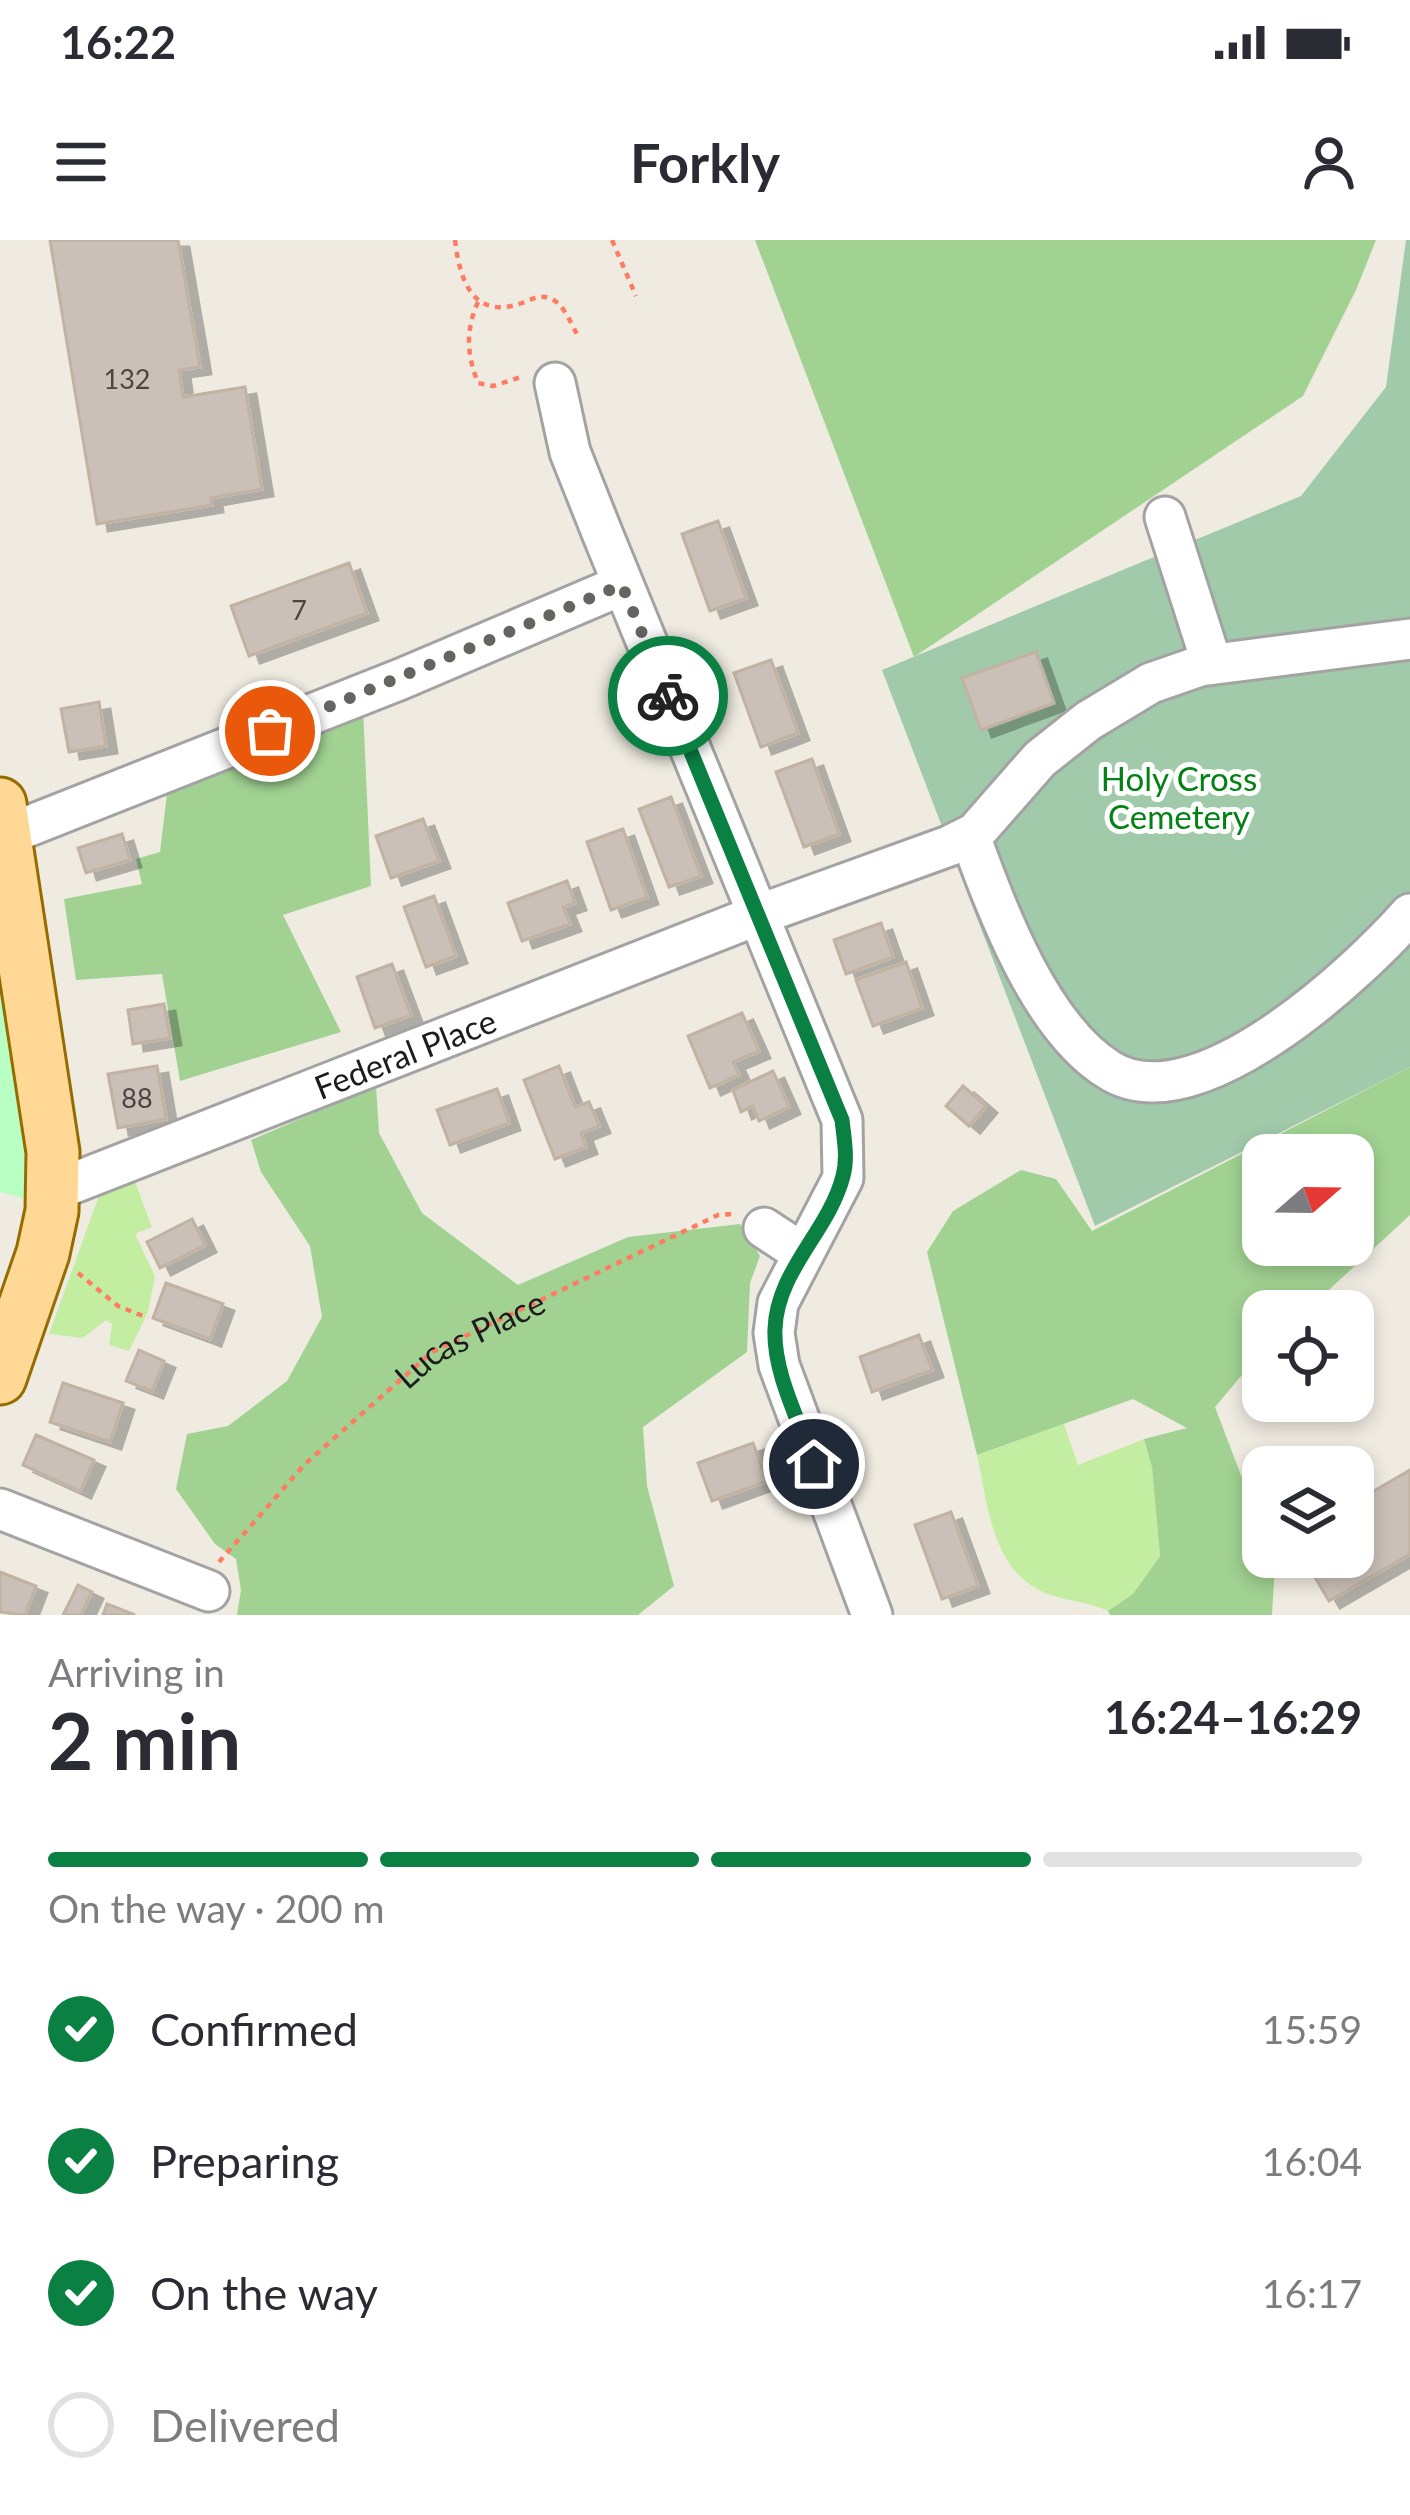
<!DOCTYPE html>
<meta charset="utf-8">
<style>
body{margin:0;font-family:Lato,sans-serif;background:#f2f2f3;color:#2b2b33;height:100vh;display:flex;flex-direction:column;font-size:45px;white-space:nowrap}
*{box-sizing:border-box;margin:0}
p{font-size:39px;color:#7c7c81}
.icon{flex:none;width:66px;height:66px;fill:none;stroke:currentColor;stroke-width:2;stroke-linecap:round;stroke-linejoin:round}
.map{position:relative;height:1375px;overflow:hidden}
.details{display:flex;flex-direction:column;background:#fff;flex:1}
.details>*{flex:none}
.needle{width:78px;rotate:70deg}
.buttons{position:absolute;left:1242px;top:894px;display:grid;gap:24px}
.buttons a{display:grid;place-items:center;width:132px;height:132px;border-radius:24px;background:#fff;box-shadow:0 6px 18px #0003;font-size:60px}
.pin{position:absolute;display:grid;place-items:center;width:102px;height:102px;color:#fff;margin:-51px;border:6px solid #fff;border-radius:50%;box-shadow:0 3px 12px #0007}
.courier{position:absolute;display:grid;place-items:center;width:120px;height:120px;margin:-60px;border:9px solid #0b8043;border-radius:50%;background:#fff;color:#222;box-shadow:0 3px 15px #0007}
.overview em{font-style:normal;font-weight:700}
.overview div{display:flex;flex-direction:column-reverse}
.overview{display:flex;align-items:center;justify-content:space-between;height:204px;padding:0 48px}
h1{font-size:78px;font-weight:700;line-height:90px}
.bar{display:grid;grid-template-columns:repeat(4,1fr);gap:18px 12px;align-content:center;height:144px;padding:0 48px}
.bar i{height:15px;border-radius:9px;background:#e1e1e2}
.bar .selected{background:#0b8043}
.bar p{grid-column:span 4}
ol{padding:0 48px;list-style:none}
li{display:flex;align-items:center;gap:36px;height:132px}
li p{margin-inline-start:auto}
li .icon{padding:12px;border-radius:50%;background:#0b8043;color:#fff;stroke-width:4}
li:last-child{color:#7c7c81}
li i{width:66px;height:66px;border:6px solid #e1e1e2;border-radius:50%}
.status{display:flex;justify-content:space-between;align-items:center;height:84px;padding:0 60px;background:#fff;direction:ltr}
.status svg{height:33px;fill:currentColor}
header{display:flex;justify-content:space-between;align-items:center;height:156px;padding:0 48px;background:#fff;font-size:54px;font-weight:700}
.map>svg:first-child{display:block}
.grass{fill:#c3eea2}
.forest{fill:#a1d292;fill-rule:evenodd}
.cemetery{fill:#a0caa9}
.park{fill:#b9fec3}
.building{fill:#cbc0b7;stroke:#c1b2a2;stroke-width:3;filter:url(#shadow)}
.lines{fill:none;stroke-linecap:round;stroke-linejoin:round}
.minor-casing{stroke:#a3a3a3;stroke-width:45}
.major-casing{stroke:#956c00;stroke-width:57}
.path{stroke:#ff7b62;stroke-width:4.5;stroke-dasharray:6 6;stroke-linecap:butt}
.minor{stroke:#fff;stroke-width:39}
.major{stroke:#ffd896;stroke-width:51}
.done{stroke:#666461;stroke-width:12;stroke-dasharray:0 21.6}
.route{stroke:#0b8043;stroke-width:15}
.labels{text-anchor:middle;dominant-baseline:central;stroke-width:10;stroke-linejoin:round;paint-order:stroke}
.number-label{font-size:27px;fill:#484543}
.park-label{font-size:33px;fill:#038214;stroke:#fff}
.street-label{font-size:33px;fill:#1c1c1c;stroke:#fff}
</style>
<div class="status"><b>16:22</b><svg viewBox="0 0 49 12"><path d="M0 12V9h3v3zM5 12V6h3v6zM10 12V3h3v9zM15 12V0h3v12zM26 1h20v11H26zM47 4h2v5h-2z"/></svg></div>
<header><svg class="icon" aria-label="menu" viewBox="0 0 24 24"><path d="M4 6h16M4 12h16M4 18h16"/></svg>Forkly<svg class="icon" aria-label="person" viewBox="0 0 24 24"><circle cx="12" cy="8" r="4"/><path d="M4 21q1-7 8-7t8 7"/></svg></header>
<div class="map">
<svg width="1410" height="1375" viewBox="0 0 1410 1375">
<defs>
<filter id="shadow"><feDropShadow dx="11" dy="7" stdDeviation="0" flood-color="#0004"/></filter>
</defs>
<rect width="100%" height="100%" fill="#efebe1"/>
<path class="grass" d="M134,939L152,987L135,994L155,1036L148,1072L129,1111L109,1105L112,1084L106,1080L83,1098L49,1094L100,953Z
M1064,1184L1078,1225L1144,1199L1152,1226L1160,1316L1133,1354L1108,1371C1085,1360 1058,1361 1037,1349C991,1324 987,1260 977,1215Z"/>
<path class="forest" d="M755,0H1376L1356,50L1303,156L914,417Z
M363,468L371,646L283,675L341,792L180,841L162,734L76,740L64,659L142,644L136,619L160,612L168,545Z
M1410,827V975L1306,1071H1263V1110L1215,1167L1263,1293V1317H1272L1275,1325L1272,1375H1110L1108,1371L1133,1354L1160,1316L1152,1227L1144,1199L1187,1188L1133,1159L977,1215L927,1012L953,971L1021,930L1056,939L1092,991ZM1263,915H1353V1005H1263Z
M376,846L379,893L422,973L518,1045L628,997L740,984L760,1016L750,1043L747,1112L643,1187L647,1246L674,1346L638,1375H237L241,1350L236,1319L215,1304L176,1249L187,1194L228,1186L287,1141L322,1077L310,1006L261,932L251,900Z"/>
<path class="cemetery" d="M1406,0H1410V827L1095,986L882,430L1301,256L1386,147Z"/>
<path class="park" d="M0,638L20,771L30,960L0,952Z"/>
<path class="building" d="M50,0H178L200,127L179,130L183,157L245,147L262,249L211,258L212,265L97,284Z
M718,281L746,358L710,371L682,294Z
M349,323L367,373L249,416L231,366Z
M1036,412L1054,463L981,490L962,438Z
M771,420L798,493L761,507L734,433Z
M99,462L106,506L69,512L61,469Z
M812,519L839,594L804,607L776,532Z
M671,557L701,636L669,647L639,569Z
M423,579L439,621L391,638L376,596Z
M623,589L647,657L611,670L587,602Z
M122,594L130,620L86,633L78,608Z
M567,641L575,663L563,667L570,684L522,701L508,663Z
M434,656L456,716L426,727L404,667Z
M881,683L893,717L846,734L834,700Z
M906,722L922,768L873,786L856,740Z
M392,724L411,775L375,788L357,737Z
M164,764L170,798L133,804L128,770Z
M742,773L759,811L733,822L739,835L710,848L688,796Z
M157,826L166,879L118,888L108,834Z
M559,826L575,867L589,862L599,886L581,893L586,907L555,919L524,840Z
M773,831L789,867L759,881L753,866L741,872L733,850Z
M963,846L986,866L969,886L946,866Z
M497,849L509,883L450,905L437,870Z
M192,979L205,1005L160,1028L147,1002Z
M166,1043L223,1064L210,1099L153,1078Z
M919,1095L932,1130L872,1152L860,1117Z
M139,1110L164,1121L152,1151L126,1141Z
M63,1143L123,1163L110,1202L50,1182Z
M36,1195L94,1220L80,1251L23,1225Z
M753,1203L767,1241L712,1261L698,1223Z
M1410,1230V1314L1329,1361L1303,1317H1353V1263Z
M951,1272L978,1346L942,1359L915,1285Z
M0,1332L36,1346L25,1375L0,1372Z
M78,1345L92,1352L81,1375H63Z
M107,1364L135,1375H103Z"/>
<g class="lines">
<defs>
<g id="minor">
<path d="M555,143L570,212L603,295L842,880L843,938L778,1063L774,1093L779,1125L872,1375"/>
<path d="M1165,277L1212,424"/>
<path d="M6,595L401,439L622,345"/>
<path d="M970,596C997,670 1040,787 1109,830C1196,885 1357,734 1410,674"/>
<path id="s2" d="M53,951L758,675L949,606L975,593L1040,519L1088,481L1151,443L1200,426L1410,399"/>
<path d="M764,988L802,1013"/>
<path d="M0,1269L209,1351"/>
</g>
<path id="major" d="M0,564L53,912L52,971L43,1013L0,1138"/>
</defs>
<use href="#minor" class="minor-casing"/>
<use href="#major" class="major-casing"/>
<g class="path">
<path d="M455,0C460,43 474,80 522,63C531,60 539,54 549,58C563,62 570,82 577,94"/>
<path d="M612,0L636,56"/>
<path d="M478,62C465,91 467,115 478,143L493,146L524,136"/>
<path d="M78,1033L118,1066L148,1078"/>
<path id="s1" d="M219,1322L305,1224L432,1112L718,975L732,974"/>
</g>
<use href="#minor" class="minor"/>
<use href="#major" class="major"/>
</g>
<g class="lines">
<path class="done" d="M270,491L622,345L668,456"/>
<path class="route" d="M668,456L842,880C844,898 848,918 843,936C829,991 777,1030 775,1089C773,1133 800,1182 814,1224"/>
</g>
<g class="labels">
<g class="number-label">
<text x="127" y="138">132</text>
<text x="299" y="369">7</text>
<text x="137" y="857">88</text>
</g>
<g class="park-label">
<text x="1179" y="538">Holy Cross<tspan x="1179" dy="38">Cemetery</tspan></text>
</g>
<g class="street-label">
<text stroke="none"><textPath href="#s2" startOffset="378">Federal Place</textPath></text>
<text stroke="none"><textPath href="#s1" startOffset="339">Lucas Place</textPath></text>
</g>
</g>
</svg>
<div class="buttons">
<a><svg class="needle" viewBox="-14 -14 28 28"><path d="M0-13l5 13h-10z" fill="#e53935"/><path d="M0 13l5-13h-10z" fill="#7c7c81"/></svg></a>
<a><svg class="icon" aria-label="locate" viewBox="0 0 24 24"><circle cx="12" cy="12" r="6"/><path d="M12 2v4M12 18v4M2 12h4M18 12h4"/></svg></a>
<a><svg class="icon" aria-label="layers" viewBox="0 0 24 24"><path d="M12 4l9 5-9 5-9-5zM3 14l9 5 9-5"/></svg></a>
</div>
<div class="pin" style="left:270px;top:491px;background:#ea580c"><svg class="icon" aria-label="bag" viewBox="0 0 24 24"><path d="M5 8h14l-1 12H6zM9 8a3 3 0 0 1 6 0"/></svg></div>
<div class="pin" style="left:814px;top:1224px;background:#1f2937"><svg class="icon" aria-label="home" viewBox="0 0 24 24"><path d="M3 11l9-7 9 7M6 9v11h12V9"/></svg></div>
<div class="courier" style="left:668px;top:456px"><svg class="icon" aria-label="bike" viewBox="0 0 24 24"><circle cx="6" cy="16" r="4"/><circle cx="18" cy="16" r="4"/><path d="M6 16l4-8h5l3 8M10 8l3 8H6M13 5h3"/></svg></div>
</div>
<section class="details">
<div class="overview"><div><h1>2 min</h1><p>Arriving in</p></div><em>16:24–16:29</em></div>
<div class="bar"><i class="selected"></i><i class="selected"></i><i class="selected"></i><i></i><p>On the way · 200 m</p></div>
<ol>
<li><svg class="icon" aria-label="check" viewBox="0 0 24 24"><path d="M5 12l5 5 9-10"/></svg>Confirmed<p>15:59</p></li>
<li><svg class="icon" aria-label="check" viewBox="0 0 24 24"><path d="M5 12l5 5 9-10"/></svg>Preparing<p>16:04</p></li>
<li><svg class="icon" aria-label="check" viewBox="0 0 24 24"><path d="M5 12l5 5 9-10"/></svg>On the way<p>16:17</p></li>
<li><i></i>Delivered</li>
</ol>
</section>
